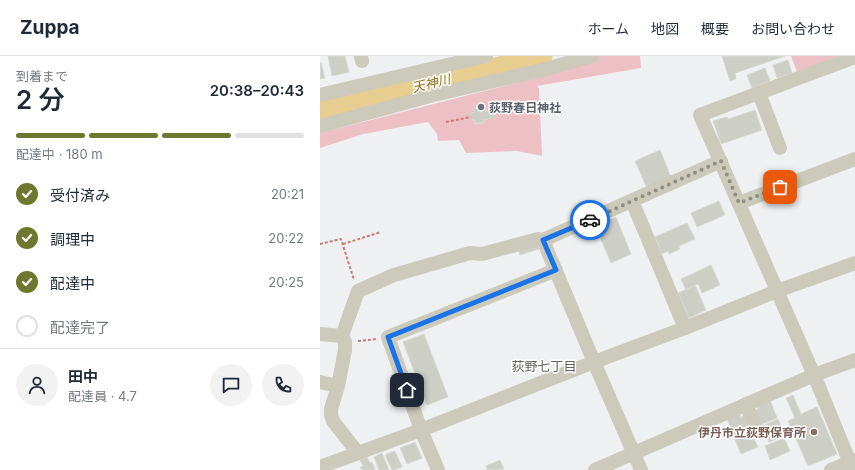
<!DOCTYPE html>
<html lang="ja">
<meta charset="utf-8">
<style>
body{margin:0;font-family:Inter,"Noto Sans JP",sans-serif;background:#f2f2f3;color:#1f2937;height:100vh;display:flex;flex-direction:column;font-size:15px;white-space:nowrap}
*{box-sizing:border-box;margin:0}
p{font-size:13px;color:#747a83}
.icon{flex:none;width:22px;height:22px;fill:none;stroke:currentColor;stroke-width:2;stroke-linecap:round;stroke-linejoin:round}
.map{position:relative;flex:1;overflow:hidden}
.panel{display:flex;flex-direction:column;background:#fff;width:320px}
.panel>*{flex:none}
.pin{position:absolute;display:grid;place-items:center;width:34px;height:34px;color:#fff;margin:-17px;border-radius:8px;box-shadow:0 2px 6px #0006}
.courier{position:absolute;display:grid;place-items:center;width:40px;height:40px;margin:-20px;border:3px solid #1a73e8;border-radius:50%;background:#fff;color:#222;box-shadow:0 1px 5px #0007}
.summary em{font-style:normal;font-weight:600}
.summary div{display:flex;flex-direction:column-reverse}
.summary{display:flex;align-items:center;justify-content:space-between;height:68px;padding:0 16px}
h1{font-size:26px;font-weight:600;line-height:30px}
.bar{display:grid;grid-template-columns:repeat(4,1fr);gap:6px 4px;align-content:center;height:48px;padding:0 16px}
.bar i{height:5px;border-radius:3px;background:#e0e1e3}
.bar .active{background:#6d772e}
.bar p{grid-column:span 4}
.line{display:flex;align-items:center;gap:10px;padding:0 16px;border-top:1px solid #e0e1e3}
.line div{flex:1}
.round{display:grid;place-items:center;flex:none;width:42px;height:42px;border-radius:21px;background:#f2f2f3}
ol{padding:0 16px;list-style:none}
li{display:flex;align-items:center;gap:12px;height:44px}
li p{margin-inline-start:auto}
li .icon{padding:4px;border-radius:50%;background:#6d772e;color:#fff;stroke-width:4}
li:last-child{color:#747a83}
li i{width:22px;height:22px;border:2px solid #e0e1e3;border-radius:50%}
header{display:flex;align-items:center;gap:24px;box-sizing:border-box;height:56px;padding:0 20px;background:#fff;border-bottom:1px solid #e0e1e3}
header strong{font-size:19px}
nav{display:flex;gap:22px;margin-inline-start:auto;font-size:14px}
main{display:flex;flex:1;min-height:0}
.map>svg:first-child{display:block}
.green{fill:#ecc0c5}
.lines{fill:none;stroke-linecap:round;stroke-linejoin:round}
.river{stroke:#e7cd8f;stroke-width:21}
.building{fill:#cdcec6;stroke:#d8dad3}
.path{stroke:#c97a79;stroke-width:2;stroke-dasharray:3 2;stroke-linecap:butt}
.minor{stroke:#cbcabb;stroke-width:14}
.done{stroke:#8f8f83;stroke-width:4;stroke-dasharray:0 7.2}
.route{stroke:#1a73e8;stroke-width:5}
.worship-dot{fill:#6b7280;stroke:#fff;stroke-width:1.5}
.education-dot{fill:#8d6e63;stroke:#fff;stroke-width:1.5}
.labels{text-anchor:middle;dominant-baseline:central;stroke-width:3;stroke-linejoin:round;paint-order:stroke}
.worship-label{font-size:12px;font-weight:bold;fill:#5b616d;stroke:#fff;text-anchor:start}
.education-label{font-size:12px;font-weight:bold;fill:#785e54;stroke:#fff;text-anchor:end}
.water-label{font-size:13px;font-style:italic;fill:#946e14;stroke:#fff}
.neighbourhood-label{font-size:13px;fill:#63635c;stroke:#fff}
</style>
<header>
<strong>Zuppa</strong>
<nav><a>ホーム</a><a>地図</a><a>概要</a><a>お問い合わせ</a></nav>
</header>
<main>
<section class="panel">
<div class="summary"><div><h1>2 分</h1><p>到着まで</p></div><em>20:38–20:43</em></div>
<div class="bar"><i class="active"></i><i class="active"></i><i class="active"></i><i></i><p>配達中 · 180 m</p></div>
<ol>
<li><svg class="icon" aria-label="check" viewBox="0 0 24 24"><path d="M5 12l5 5 9-10"/></svg>受付済み<p>20:21</p></li>
<li><svg class="icon" aria-label="check" viewBox="0 0 24 24"><path d="M5 12l5 5 9-10"/></svg>調理中<p>20:22</p></li>
<li><svg class="icon" aria-label="check" viewBox="0 0 24 24"><path d="M5 12l5 5 9-10"/></svg>配達中<p>20:25</p></li>
<li><i></i>配達完了</li>
</ol>
<div class="line" style="height:72px"><a class="round"><svg class="icon" aria-label="person" viewBox="0 0 24 24"><circle cx="12" cy="8" r="4"/><path d="M4 21q1-7 8-7t8 7"/></svg></a><div><b>田中</b><p>配達員 · 4.7</p></div><a class="round"><svg class="icon" aria-label="chat" viewBox="0 0 24 24"><path d="M4 5h16v11H9l-5 4z"/></svg></a><a class="round"><svg class="icon" aria-label="phone" viewBox="0 0 24 24"><path d="M5 4h4l2 5-3 2q2 4 5 5l2-3 5 2v4C11 20 4 13 5 4z"/></svg></a></div>
</section>
<div class="map">
<svg width="535" height="414" viewBox="0 0 535 414">
<rect width="100%" height="100%" fill="#eff0f1"/>
<path class="green" d="M270,0H320L321,12L217,30L219,32L222,100L197,95L146,97L139,84L118,85L117,78L108,66L43,78L0,92V77L192,28Z
M471,0H520L477,16Z"/>
<g class="lines">
<path class="river" d="M0,53L51,39L156,17L222,0"/>
</g>
<path class="building" d="M8,0H25L29,16L12,20Z
M402,0H465L415,17L416,23L410,25Z
M468,4L472,17L457,22L453,9Z
M0,7H1L5,22L0,23Z
M445,12L450,25L432,32L427,19Z
M164,50L165,55L175,53L176,61L164,64V67L155,68L154,64H151L150,58L154,56L153,53Z
M435,54L442,74L401,88L393,65L407,61L408,63Z
M340,94L351,121L327,132L315,105Z
M399,145L405,159L377,171L371,157Z
M296,161L311,198L291,207L275,170Z
M367,167L375,183L359,190L360,193L349,198L348,195L342,198L335,181Z
M218,187L219,193L200,199L198,192Z
M391,209L400,229L382,237L378,228L366,234L361,223Z
M375,229L386,254L369,262L358,237Z
M104,278L128,341L107,349L83,286Z
M473,339L481,358L497,351L517,398L488,410L468,365L475,362L466,342Z
M450,344L457,362L440,369L434,355L438,353L436,350Z
M420,358L421,361L424,359L430,374L415,381L407,363Z
M458,363L465,380L449,386L446,379L450,377L449,373L445,375L442,370Z
M431,376L433,380L431,381L433,384L434,383L438,391L421,398L415,383Z
M464,382L470,395L450,404L445,390Z
M95,386L102,402L87,408L80,392Z
M75,395L82,411L74,414H72L65,399Z
M62,397L69,414H59L54,401Z
M47,401L50,407L52,406L55,414H42L40,411L43,410L40,404Z
M180,404L184,413L167,414L166,410Z"/>
<g class="lines">
<path class="path" d="M126,66L151,61
M0,188L21,183L34,224
M23,188L61,176
M38,285L57,283"/>
<path class="minor" d="M41,0L42,5
M439,37L460,92
M0,39L166,0
M0,70L114,39L226,13L272,0
M312,145L365,272
M419,147L535,103
M0,278L22,280L25,286V294L18,330L11,353V359L13,365L38,397
M22,280L38,235L74,219L150,197L162,198L218,183L223,184
M0,326L18,330
M426,348L438,376
M0,411L101,374L274,306L365,272L457,235L535,207
M118,414L101,374L68,281L236,214
M275,414L494,319L535,304
M321,414L274,306L223,184L401,105
M511,414L535,404
M533,414L494,319L380,59L535,1"/>
</g>
<g class="lines">
<path class="done" d="M270,164L401,105L419,147L460,131"/>
<path class="route" d="M87,334L68,281L236,214L223,184L270,164"/>
</g>
<circle class="worship-dot" cx="161" cy="51" r="4"/>
<circle class="education-dot" cx="494" cy="376" r="4"/>
<g class="labels">
<g class="worship-label">
<text x="169" y="51">荻野春日神社</text>
</g>
<g class="education-label">
<text x="486" y="376">伊丹市立荻野保育所</text>
</g>
<g class="water-label">
<text transform="translate(111 27) rotate(-14)">天神川</text>
</g>
<g class="neighbourhood-label">
<text x="224" y="310">荻野七丁目</text>
</g>
</g>
</svg>
<div class="pin" style="left:460px;top:131px;background:#ea580c"><svg class="icon" aria-label="bag" viewBox="0 0 24 24"><path d="M5 8h14l-1 12H6zM9 8a3 3 0 0 1 6 0"/></svg></div>
<div class="pin" style="left:87px;top:334px;background:#1f2937"><svg class="icon" aria-label="home" viewBox="0 0 24 24"><path d="M3 11l9-7 9 7M6 9v11h12V9"/></svg></div>
<div class="courier" style="left:270px;top:164px"><svg class="icon" aria-label="car" viewBox="0 0 24 24"><path d="M5 17H2v-5l4-1 3-4h7l3 4 3 1v5h-3M9 17h6M6 11h13"/><circle cx="7" cy="17" r="2"/><circle cx="17" cy="17" r="2"/></svg></div>
</div>
</main>
